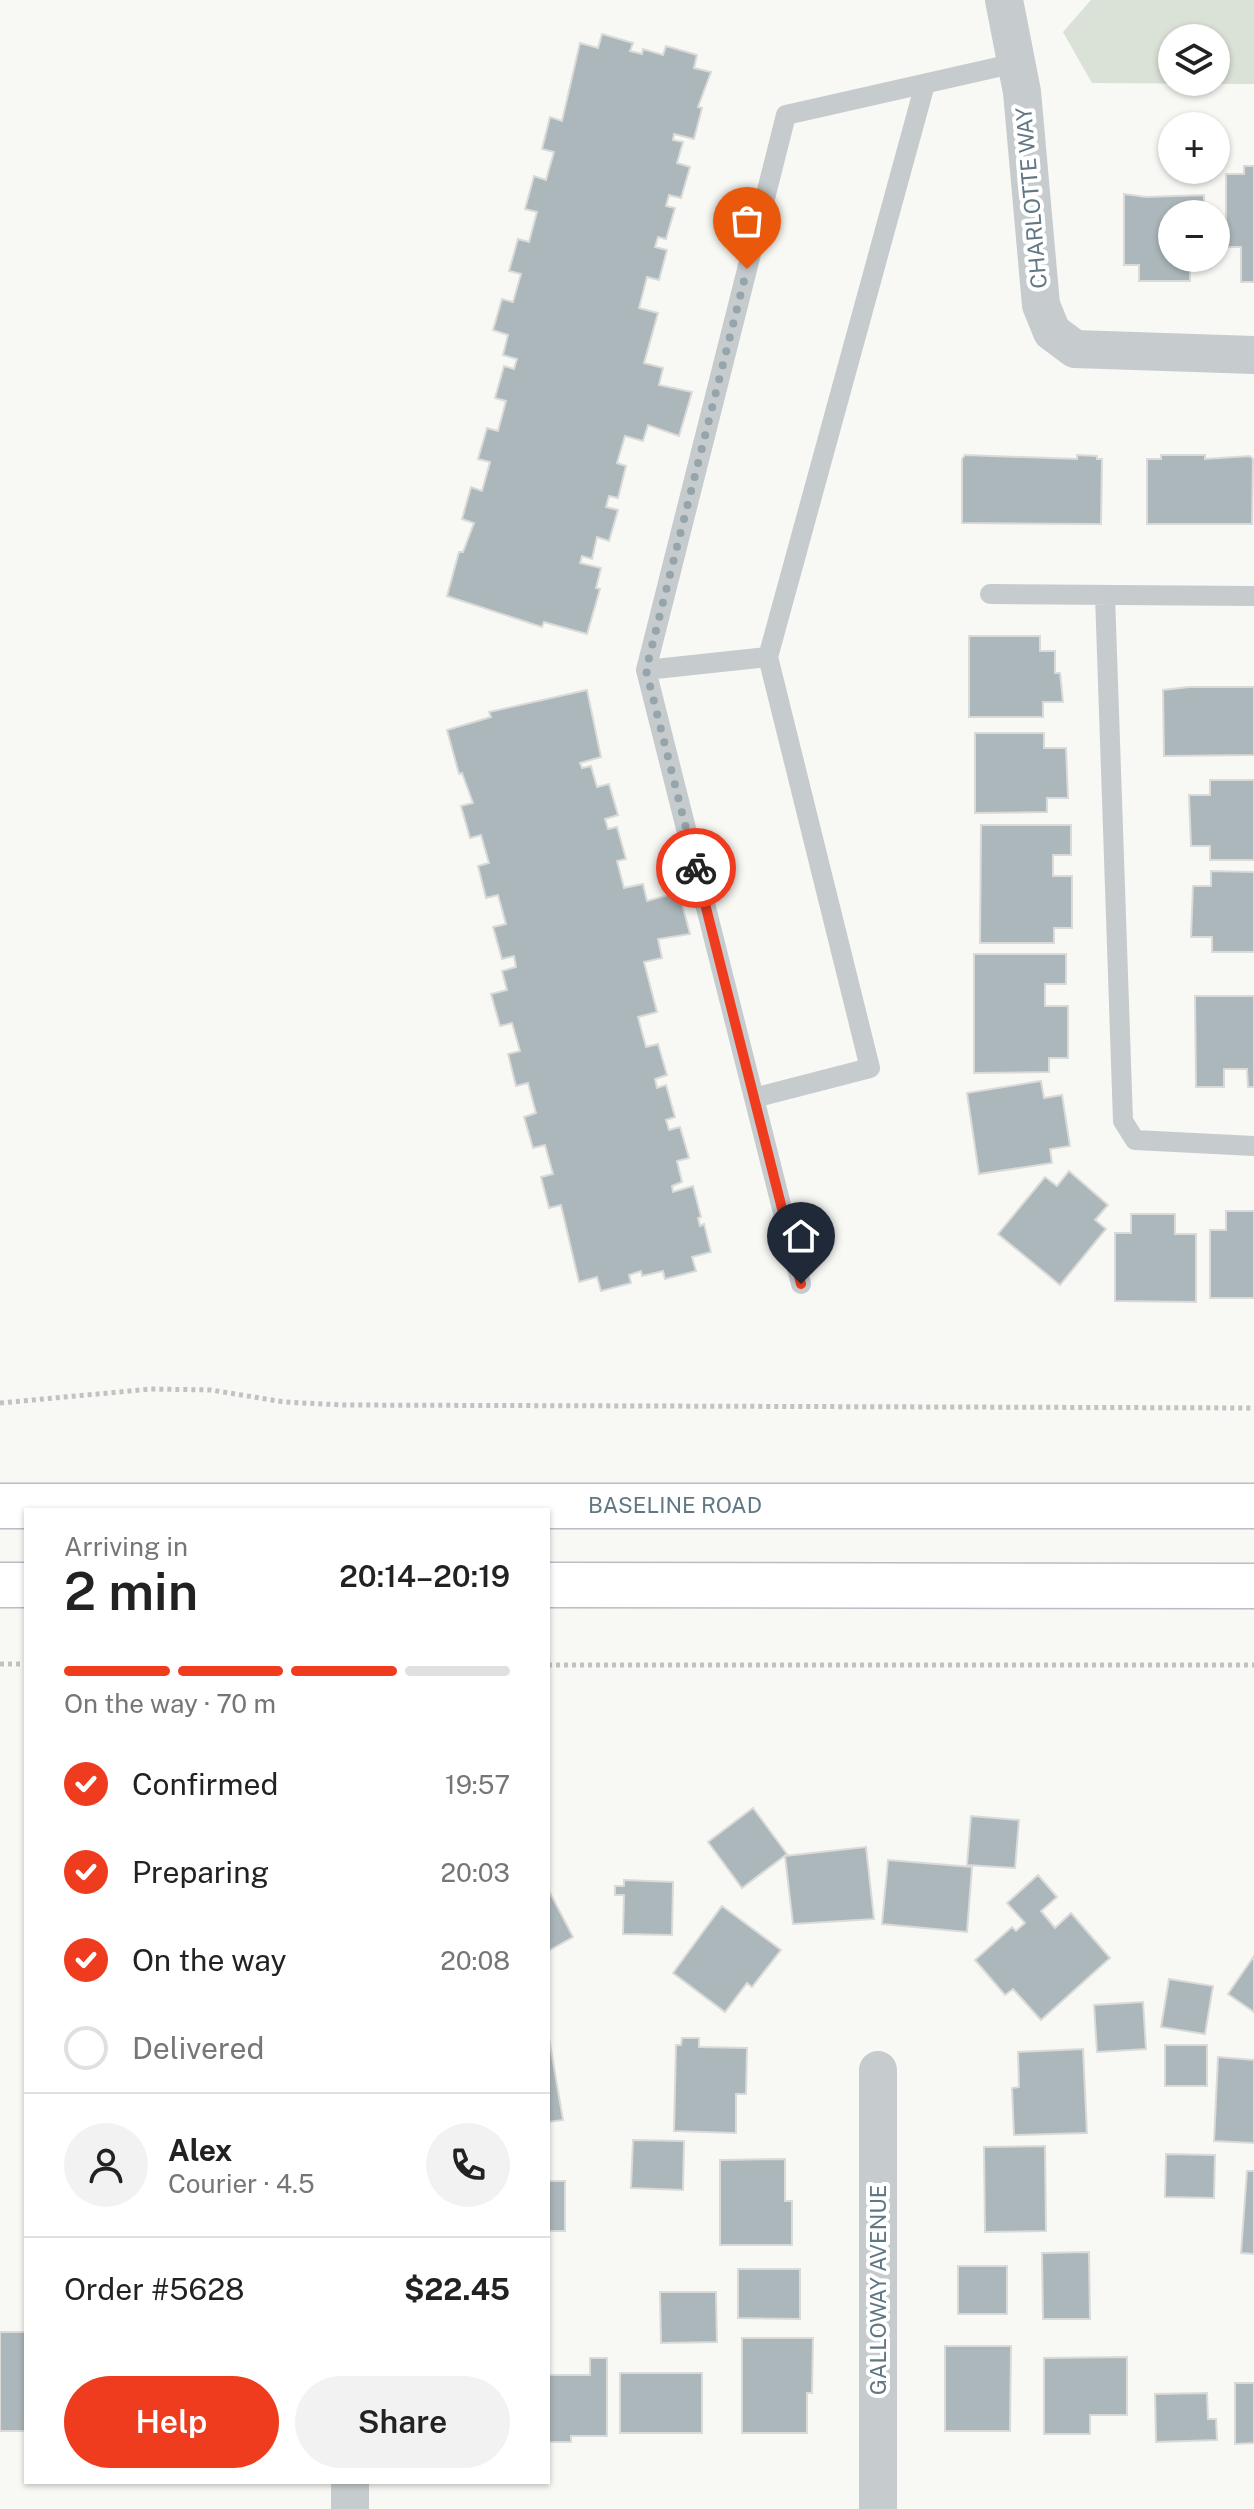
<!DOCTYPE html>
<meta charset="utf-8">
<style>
body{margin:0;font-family:"Public Sans",sans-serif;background:#f2f2f2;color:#222;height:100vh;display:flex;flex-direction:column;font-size:30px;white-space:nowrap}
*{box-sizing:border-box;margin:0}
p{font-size:26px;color:#767676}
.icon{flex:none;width:44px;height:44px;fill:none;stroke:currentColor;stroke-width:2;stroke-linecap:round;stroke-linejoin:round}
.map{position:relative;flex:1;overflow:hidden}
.panel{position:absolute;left:24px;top:1508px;width:526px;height:976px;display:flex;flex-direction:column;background:#fff;border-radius:0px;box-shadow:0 2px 6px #0004}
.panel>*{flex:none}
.fabs{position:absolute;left:1158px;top:24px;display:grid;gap:16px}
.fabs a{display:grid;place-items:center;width:72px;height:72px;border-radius:50%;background:#fff;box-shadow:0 2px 6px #0004;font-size:40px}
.pin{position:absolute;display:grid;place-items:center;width:68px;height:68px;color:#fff;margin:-82px -34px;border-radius:50% 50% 50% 0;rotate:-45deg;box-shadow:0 0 8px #0007}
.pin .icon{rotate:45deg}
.courier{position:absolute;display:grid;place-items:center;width:80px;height:80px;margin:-40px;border:6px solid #f03c1e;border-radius:50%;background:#fff;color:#222;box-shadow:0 2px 10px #0007}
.overview em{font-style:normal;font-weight:600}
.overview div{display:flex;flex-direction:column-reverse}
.overview{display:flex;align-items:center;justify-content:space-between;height:136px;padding:0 40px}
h1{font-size:52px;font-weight:600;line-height:60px}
.bar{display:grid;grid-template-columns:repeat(4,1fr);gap:12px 8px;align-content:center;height:96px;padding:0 40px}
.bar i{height:10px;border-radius:6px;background:#e0e0e0}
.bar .current{background:#f03c1e}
.bar p{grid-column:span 4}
.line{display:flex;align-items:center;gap:20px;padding:0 40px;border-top:2px solid #e0e0e0}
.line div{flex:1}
.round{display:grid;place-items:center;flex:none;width:84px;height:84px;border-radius:42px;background:#f2f2f2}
ol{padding:0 40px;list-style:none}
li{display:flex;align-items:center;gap:24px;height:88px}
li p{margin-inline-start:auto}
li .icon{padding:8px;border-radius:50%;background:#f03c1e;color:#fff;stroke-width:4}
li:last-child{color:#767676}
li i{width:44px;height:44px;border:4px solid #e0e0e0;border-radius:50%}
.button{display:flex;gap:16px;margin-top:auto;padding:16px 40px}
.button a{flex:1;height:92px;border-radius:48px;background:#f03c1e;color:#fff;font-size:32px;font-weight:600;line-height:92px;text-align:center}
.button a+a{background:#f2f2f2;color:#222}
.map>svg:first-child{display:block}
.green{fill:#dae1d6;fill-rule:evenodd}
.building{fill:#acb7bb;stroke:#dadad8;stroke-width:2}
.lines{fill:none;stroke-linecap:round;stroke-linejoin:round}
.secondary-casing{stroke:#b8bec2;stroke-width:47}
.path{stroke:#bfc3c4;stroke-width:5;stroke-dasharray:4 4;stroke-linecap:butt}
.service{stroke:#c6cbce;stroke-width:20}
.minor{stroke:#c6cbce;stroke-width:38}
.secondary{stroke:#fff;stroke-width:44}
.done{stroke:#96a4ab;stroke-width:8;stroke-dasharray:0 14.4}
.route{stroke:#f03c1e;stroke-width:10}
.labels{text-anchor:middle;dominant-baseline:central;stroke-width:8;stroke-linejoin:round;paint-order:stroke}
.street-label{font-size:22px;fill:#617783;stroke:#fff}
</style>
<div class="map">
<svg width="1254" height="2509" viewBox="0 0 1254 2509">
<rect width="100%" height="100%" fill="#f8f8f5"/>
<path class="green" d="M1091,0H1254V84L1092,83L1063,32ZM1172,38H1216V82H1172Z"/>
<path class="building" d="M602,34L633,43L630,51L642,54L643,49L663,55L666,46L697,55L694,68L711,72L698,107L702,108L694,139L674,134L673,140L683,142L677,163L690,167L681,198L669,195L666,206L675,208L666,239L658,237L655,247L667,250L659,280L647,277L639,308L658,313L644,363L663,368L659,385L692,392L679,436L648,425L643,441L625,436L617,463L626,466L618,498L609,496L606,507L618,510L609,541L597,537L592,559L582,556L580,563L601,568L596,588L600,589L587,634L544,622L542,627L447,596L459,552H463L474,523L462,519L471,487L482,491L490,462L478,459L487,428L498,431L506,401L495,398L504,366L514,369L517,359L503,355L508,335L493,330L502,299L513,302L521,274L509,271L518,239L529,242L537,212L525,209L534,176L546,180L554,152L542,149L550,117L562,121L580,43L598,48Z
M1244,166H1254V282H1241V247H1226V174H1244Z
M1124,194L1146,197L1204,195V214H1172V258H1204V265H1190V281H1139V265H1124Z
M965,455L1077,459V455L1097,456V459H1102L1101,524L962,523V459Z
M1161,455H1205V459L1250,456L1253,459L1252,524H1147V459H1161Z
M969,636H1040V651H1055V673H1060L1063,702H1043V717H969Z
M1189,687H1254V755L1164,756L1163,690Z
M587,690L601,757L580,763L582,768L591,766L597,787L609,784L618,815L605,819L608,829L617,827L626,859L617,861L624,888L643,884L647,901L679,892L690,934L658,939L662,958L644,962L657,1012L638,1017L646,1047L658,1044L667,1075L655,1079L657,1088L666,1085L675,1117L666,1120L669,1130L680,1127L689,1158L677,1161L682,1182L672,1186L673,1192L693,1186L701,1217L698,1218L700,1226L704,1224L711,1252L692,1257L696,1271L665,1279L663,1271L642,1276L641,1271L629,1275L631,1283L601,1291L597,1277L579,1282L561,1205L549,1208L541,1177L553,1174L545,1145L533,1148L524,1117L536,1113L528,1083L516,1086L508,1054L520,1051L512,1023L500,1026L491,994L507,990L502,971L516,967L514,956L502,959L493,927L506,924L498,895L486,898L478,866L489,863L481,835L470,838L461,806L473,803L462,773L459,774L447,730L491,717L489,712Z
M975,733H1044V748H1066L1068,798H1047V812L975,813Z
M1210,780H1254V860H1210V846H1191L1189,795H1210Z
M981,825H1071V855H1053V876H1072V928H1054V943H980Z
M1211,871L1254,872V952H1212V937H1191L1193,886H1211Z
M974,954H1066V984H1045V1006H1068V1058H1049V1072L974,1073Z
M1195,996H1254V1087H1248L1247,1069H1224V1087H1196Z
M1041,1081L1044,1098L1062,1095L1070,1146L1050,1149L1052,1163L979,1174L967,1093Z
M1069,1171L1108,1205L1095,1220L1106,1229L1060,1285L998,1234L1045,1177L1057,1186Z
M1226,1211H1254V1298H1210V1230H1226Z
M1131,1214H1175V1234H1196V1302L1115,1301V1233H1131Z
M753,1808L787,1854L742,1888L708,1842Z
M971,1816L1019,1820L1015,1868L967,1865Z
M866,1847L874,1919L793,1924L785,1856Z
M888,1860L972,1867L967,1932L882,1924Z
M1038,1875L1057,1897L1041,1911L1055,1928L1071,1913L1110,1958L1041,2020L1013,1989L1005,1995L975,1960L1012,1927L1016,1931L1025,1923L1007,1903Z
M624,1880L673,1882L672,1935L623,1934L624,1895H615V1886H624Z
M548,1889L573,1937L548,1951Z
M722,1906L781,1950L752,1987L747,1983L725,2012L673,1973Z
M1254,1956V2012L1228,1994Z
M1169,1979L1213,1986L1205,2034L1161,2027Z
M1143,2002L1146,2049L1097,2052L1094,2005Z
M548,2032L563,2120L548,2122Z
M682,2038H699V2047L747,2048L746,2094H736V2133L674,2131L676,2045H681Z
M1165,2045H1207V2086H1165Z
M1083,2049L1087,2133L1014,2135L1012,2088L1019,2087L1018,2052Z
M1218,2057L1254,2060V2143L1214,2141Z
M633,2140L684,2141L683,2190L631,2188Z
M1045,2146L1046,2231L985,2232L984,2147Z
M1166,2154L1215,2155L1214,2198L1165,2197Z
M785,2159V2201H792V2245H720V2160Z
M1247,2171H1254V2254L1241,2253Z
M548,2181H565V2231H548Z
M1089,2252L1090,2319H1043L1042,2253Z
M958,2266H1007V2314H958Z
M738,2269H800V2319L738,2318Z
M660,2292H716L717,2342L661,2343Z
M0,2332H26V2431H0Z
M742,2338H813L812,2393H807V2433H742Z
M945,2346H1011L1010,2431H945Z
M1127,2357V2415H1090V2434H1044V2358Z
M590,2358H607V2436H571V2442H548V2375H590Z
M620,2373H702V2433H620Z
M1235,2383H1254V2443L1235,2444Z
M1207,2393L1208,2419H1216L1217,2440L1156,2442L1155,2394Z"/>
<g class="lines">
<defs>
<path id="secondary" d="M0,1506H1254
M0,1585H26
M548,1585L1254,1586"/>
</defs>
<use href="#secondary" class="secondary-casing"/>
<path class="path" d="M0,1403L151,1389L211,1390L284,1402L343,1405L1254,1408
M0,1664H26
M548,1665H1254"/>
<path class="service" d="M990,594L1254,596
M1105,595L1123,1121L1135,1140L1254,1146
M768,657L925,84
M646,670L768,657L870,1068L754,1098
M801,1284L646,670L786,115L1016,63"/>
<path class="minor" d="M1004,0L1022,92L1041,305L1052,332L1075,349L1254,355
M878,2070V2509
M350,2482V2509"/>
<use href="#secondary" class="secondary"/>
</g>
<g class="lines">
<path class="done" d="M696,868L646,670L747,269"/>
<path class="route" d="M696,868L801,1284"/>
</g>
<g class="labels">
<g class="street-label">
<text transform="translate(1031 198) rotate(-95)">CHARLOTTE WAY</text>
<text x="675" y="1505">BASELINE ROAD</text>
<text transform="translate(878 2290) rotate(-90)">GALLOWAY AVENUE</text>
</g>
</g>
</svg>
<div class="fabs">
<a><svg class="icon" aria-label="layers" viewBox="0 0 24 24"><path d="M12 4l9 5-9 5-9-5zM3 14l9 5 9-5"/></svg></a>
<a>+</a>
<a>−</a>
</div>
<div class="pin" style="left:747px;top:269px;background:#ea580c"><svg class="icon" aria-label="bag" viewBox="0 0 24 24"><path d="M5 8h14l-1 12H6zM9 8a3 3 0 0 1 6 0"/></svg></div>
<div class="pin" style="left:801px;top:1284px;background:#1f2937"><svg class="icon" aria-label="home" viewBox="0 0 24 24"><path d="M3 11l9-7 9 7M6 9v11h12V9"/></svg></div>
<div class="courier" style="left:696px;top:868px"><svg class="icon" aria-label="bike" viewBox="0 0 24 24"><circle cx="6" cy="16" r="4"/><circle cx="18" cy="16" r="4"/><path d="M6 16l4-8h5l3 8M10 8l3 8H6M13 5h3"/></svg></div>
<section class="panel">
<div class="overview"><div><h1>2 min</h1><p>Arriving in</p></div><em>20:14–20:19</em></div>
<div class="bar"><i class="current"></i><i class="current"></i><i class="current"></i><i></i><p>On the way · 70 m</p></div>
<ol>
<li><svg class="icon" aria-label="check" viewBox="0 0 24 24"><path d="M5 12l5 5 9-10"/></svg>Confirmed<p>19:57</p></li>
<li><svg class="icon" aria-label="check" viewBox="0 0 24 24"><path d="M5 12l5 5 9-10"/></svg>Preparing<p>20:03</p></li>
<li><svg class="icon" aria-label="check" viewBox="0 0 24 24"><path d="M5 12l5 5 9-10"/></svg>On the way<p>20:08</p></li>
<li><i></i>Delivered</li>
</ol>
<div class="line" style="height:144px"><a class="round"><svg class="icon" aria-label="person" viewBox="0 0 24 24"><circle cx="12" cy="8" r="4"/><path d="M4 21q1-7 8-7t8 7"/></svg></a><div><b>Alex</b><p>Courier · 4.5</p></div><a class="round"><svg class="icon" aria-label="phone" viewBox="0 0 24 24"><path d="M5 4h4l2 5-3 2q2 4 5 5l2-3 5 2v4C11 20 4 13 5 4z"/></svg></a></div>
<div class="line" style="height:104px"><div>Order #5628</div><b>$22.45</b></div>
<div class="button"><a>Help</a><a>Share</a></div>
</section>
</div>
